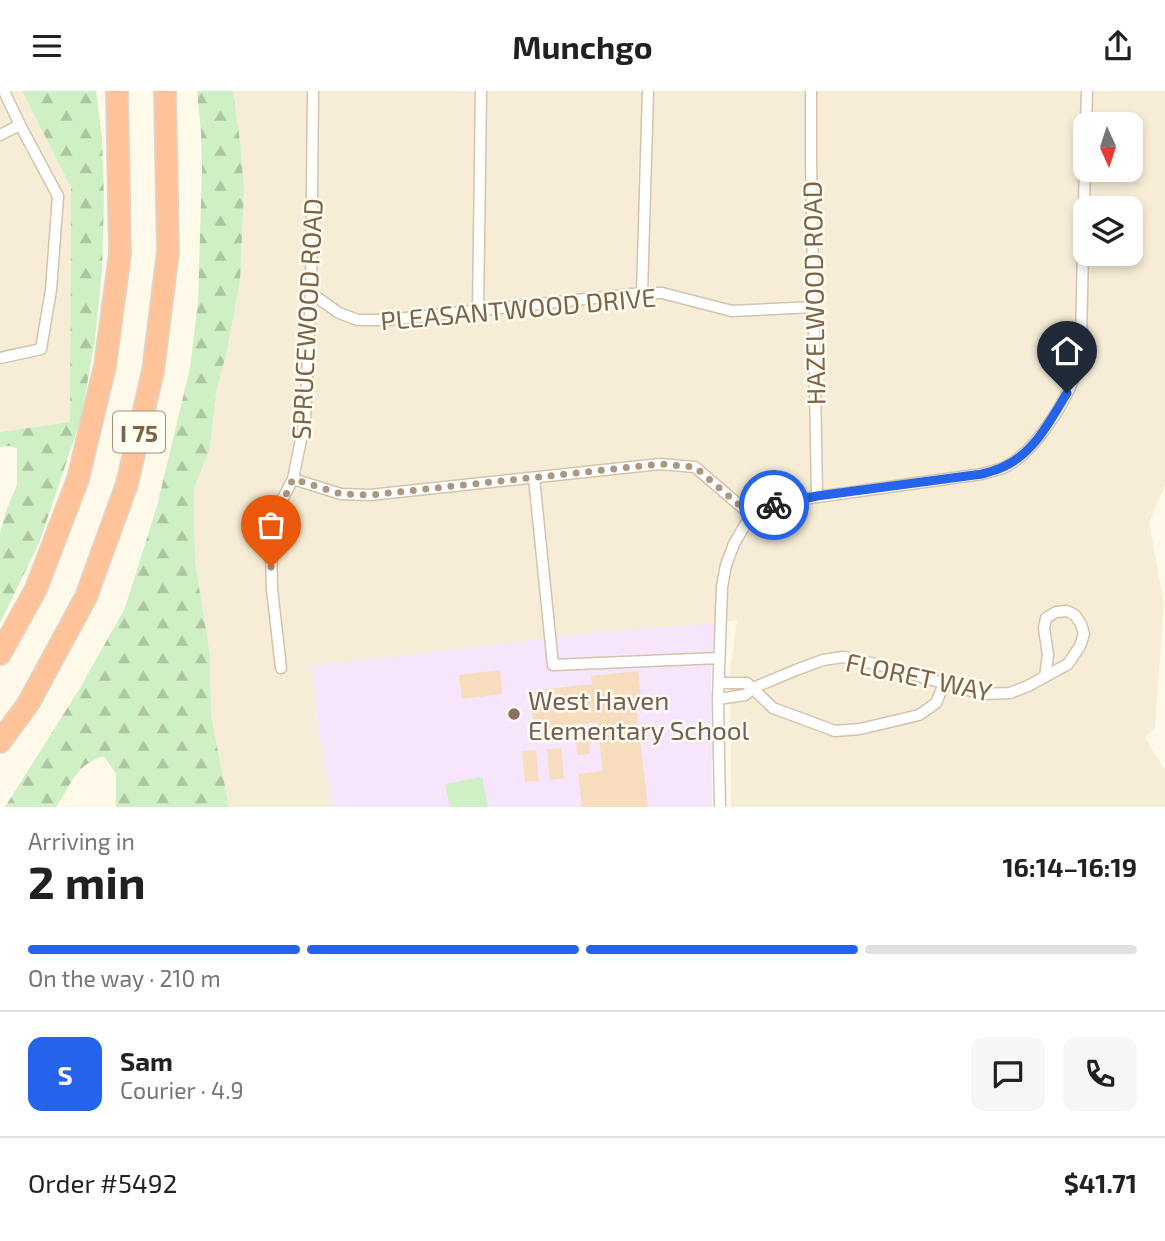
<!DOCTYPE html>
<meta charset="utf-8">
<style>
body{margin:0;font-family:"Exo 2",sans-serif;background:#f6f6f6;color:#202124;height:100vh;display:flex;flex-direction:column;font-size:26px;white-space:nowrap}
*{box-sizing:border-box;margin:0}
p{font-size:23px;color:#757577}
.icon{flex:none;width:38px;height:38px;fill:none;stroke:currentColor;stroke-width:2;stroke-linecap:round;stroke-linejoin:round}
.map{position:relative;height:716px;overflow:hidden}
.sheet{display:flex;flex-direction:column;background:#fff;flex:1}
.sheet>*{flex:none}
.needle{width:46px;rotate:177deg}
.tools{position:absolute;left:1073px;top:21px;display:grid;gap:14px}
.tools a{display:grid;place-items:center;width:70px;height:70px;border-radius:14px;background:#fff;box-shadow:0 4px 10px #0003;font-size:35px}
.pin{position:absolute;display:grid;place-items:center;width:60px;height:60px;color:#fff;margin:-72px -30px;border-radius:50% 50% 50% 0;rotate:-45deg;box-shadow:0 0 7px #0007}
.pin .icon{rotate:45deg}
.courier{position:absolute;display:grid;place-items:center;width:70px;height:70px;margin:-35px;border:5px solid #2563eb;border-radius:50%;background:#fff;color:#222;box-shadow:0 2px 9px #0007}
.overview em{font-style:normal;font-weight:700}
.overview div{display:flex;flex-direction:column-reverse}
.overview{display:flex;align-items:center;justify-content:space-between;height:119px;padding:0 28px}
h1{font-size:46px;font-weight:700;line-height:52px}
.bar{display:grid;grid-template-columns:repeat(4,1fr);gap:10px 7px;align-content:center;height:84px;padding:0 28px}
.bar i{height:9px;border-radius:5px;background:#e0e0e0}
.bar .selected{background:#2563eb}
.bar p{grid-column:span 4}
.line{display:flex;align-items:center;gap:18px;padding:0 28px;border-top:2px solid #e0e0e0}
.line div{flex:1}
.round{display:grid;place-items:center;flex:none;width:74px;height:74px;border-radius:14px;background:#f6f6f6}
header{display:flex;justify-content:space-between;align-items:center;height:91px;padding:0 28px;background:#fff;font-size:32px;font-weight:700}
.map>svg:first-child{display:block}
.residential{fill:#f7edd6;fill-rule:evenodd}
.education{fill:#f7e5fb}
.forest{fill:url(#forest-firs)}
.park{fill:#cfefc4}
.building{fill:#f7ddbd}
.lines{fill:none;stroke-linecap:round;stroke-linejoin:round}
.minor-casing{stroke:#d3c3ac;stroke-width:13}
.motorway-casing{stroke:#ddd6cf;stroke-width:24}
.minor{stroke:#fff;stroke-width:10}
.motorway{stroke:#ffc399;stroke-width:21}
.done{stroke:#aa9880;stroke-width:7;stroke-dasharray:0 12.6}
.route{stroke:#2563eb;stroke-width:9}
.education-dot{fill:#8d6e63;stroke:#fffcf1;stroke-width:2.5}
.labels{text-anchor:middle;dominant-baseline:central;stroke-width:5;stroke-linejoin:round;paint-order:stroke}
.shield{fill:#fffcf1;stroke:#a4917b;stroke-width:2}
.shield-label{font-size:24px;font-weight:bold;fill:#7d6348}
.street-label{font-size:26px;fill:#7d6348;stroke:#fffcf1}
.education-label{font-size:26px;fill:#785e54;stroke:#fffcf1;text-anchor:start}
</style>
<header><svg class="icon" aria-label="menu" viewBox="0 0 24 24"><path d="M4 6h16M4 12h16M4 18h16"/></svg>Munchgo<svg class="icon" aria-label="share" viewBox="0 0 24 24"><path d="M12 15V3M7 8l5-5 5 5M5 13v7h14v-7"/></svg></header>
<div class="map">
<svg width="1165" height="716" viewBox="0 0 1165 716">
<defs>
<pattern id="forest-firs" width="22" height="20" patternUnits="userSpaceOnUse" patternTransform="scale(1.75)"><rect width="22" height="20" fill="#cfefc4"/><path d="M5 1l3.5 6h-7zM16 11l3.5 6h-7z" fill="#adc5a1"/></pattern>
</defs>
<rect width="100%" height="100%" fill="#fff9e9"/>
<path class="residential" d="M0,0H22L71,96L70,331L0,341Z
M233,0H1165V394L1149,432L1164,512L1155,637L1145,647L1165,679V716H731L730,579L737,529L715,532L602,541L312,575L317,630L333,716H229L211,624L210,564L195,471L194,397L210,357L216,301L227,260L240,190L244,99L240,50ZM1085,33H1130V79H1085ZM1085,117H1130V163H1085Z"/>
<path class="education" d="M715,532L711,583L712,716H333L317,630L312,575L602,541Z"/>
<path class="forest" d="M22,0H96L102,46L104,109L102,179L95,248L81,328L39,452L0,532V443L6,420L17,394V357L9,355L0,356V341L70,331L71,96Z
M197,0H233L240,50L244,99L240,190L227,260L216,301L210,357L194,397L195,471L210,564L211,624L229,716H116V683L104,665C76,673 71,694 56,716H5L80,597L125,517L157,415L190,277L198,211L202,78L201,41Z"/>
<path class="park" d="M482,686L488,716H450L445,693Z"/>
<path class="building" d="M500,579L502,603L462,608L459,584Z
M638,580L641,606H635L648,716H582L578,683L603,680L597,631L534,639L530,600L592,593L591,585Z
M589,649L590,663L577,664L576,651Z
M561,657L564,687L550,689L547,658Z
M536,659L539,690L525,691L522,660Z"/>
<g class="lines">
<defs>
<path id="minor" d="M811,0V68L817,405
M1086,33L1087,0
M0,44L20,34
M311,202L339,222L358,229H387L642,202H662L732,220L814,216
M642,202L648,0
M478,220L481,0
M0,267L41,258L51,199L58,105L20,34L4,0
M534,387L553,574L719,567
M293,388L341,403L370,404L660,373L695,376L752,425
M281,577L272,498L271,455L283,407L293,388L305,329L311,202L313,0
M719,592H747L773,617L835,640L860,638L919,624L936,612L944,593
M718,608L745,604L753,597L796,579L823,569L843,566L876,573L982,603L1010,602L1028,595L1068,573L1080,555L1084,543L1081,533L1075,524L1067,520L1056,521L1046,527L1044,537L1048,564L1045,586
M720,716L718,608L722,496L726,474L734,453L745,434L752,425L772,414L796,409L982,383C989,381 997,379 1003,377C1034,363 1068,309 1077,277C1080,268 1080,259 1081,250L1085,68"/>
<path id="motorway" d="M0,563L36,498L78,388L105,275L120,163L117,0
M0,651L28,613L86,506L127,393L153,280L168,161L165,0"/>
</defs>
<use href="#minor" class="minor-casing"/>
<use href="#motorway" class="motorway-casing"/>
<use href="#minor" class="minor"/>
<use href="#motorway" class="motorway"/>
</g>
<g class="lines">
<path class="done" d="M271,476C272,444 279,417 293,388L341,403L370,404L660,373L695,376L752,425L774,414"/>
<path class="route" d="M774,414L817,405L982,383C989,381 997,379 1003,376C1033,363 1051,329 1067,302"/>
</g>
<circle class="education-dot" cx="514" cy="623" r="7"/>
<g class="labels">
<rect class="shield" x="113" y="320.5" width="52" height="41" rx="5"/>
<g class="shield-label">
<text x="139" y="341">I 75</text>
</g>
<g class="street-label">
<text transform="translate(813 202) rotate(-91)">HAZELWOOD ROAD</text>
<text transform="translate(518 217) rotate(-5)">PLEASANTWOOD DRIVE</text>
<text transform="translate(306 228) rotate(-87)">SPRUCEWOOD ROAD</text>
<text transform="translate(919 585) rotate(12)">FLORET WAY</text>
</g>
<g class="education-label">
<text x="528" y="608">West Haven<tspan x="528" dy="30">Elementary School</tspan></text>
</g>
</g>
</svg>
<div class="tools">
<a><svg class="needle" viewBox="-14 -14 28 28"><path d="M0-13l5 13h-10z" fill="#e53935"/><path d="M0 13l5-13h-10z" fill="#757577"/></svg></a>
<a><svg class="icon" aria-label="layers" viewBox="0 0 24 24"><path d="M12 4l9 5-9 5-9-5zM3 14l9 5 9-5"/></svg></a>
</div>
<div class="pin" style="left:271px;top:476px;background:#ea580c"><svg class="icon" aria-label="bag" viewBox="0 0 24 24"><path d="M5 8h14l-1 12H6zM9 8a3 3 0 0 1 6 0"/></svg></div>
<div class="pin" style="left:1067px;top:302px;background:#1f2937"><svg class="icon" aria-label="home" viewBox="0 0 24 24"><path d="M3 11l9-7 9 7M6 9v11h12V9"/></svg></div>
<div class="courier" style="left:774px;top:414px"><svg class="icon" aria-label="bike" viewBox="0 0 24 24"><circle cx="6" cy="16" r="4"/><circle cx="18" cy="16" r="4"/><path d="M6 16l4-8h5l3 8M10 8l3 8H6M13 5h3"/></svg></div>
</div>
<section class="sheet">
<div class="overview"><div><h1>2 min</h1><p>Arriving in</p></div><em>16:14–16:19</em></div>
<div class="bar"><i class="selected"></i><i class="selected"></i><i class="selected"></i><i></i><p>On the way · 210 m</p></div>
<div class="line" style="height:126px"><b class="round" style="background:#2563eb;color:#fff">S</b><div><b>Sam</b><p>Courier · 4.9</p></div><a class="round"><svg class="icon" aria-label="chat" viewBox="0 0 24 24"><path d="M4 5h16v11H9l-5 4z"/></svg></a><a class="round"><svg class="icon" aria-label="phone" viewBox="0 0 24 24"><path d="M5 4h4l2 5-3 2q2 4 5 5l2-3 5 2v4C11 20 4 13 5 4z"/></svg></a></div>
<div class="line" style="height:91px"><div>Order #5492</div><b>$41.71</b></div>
</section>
